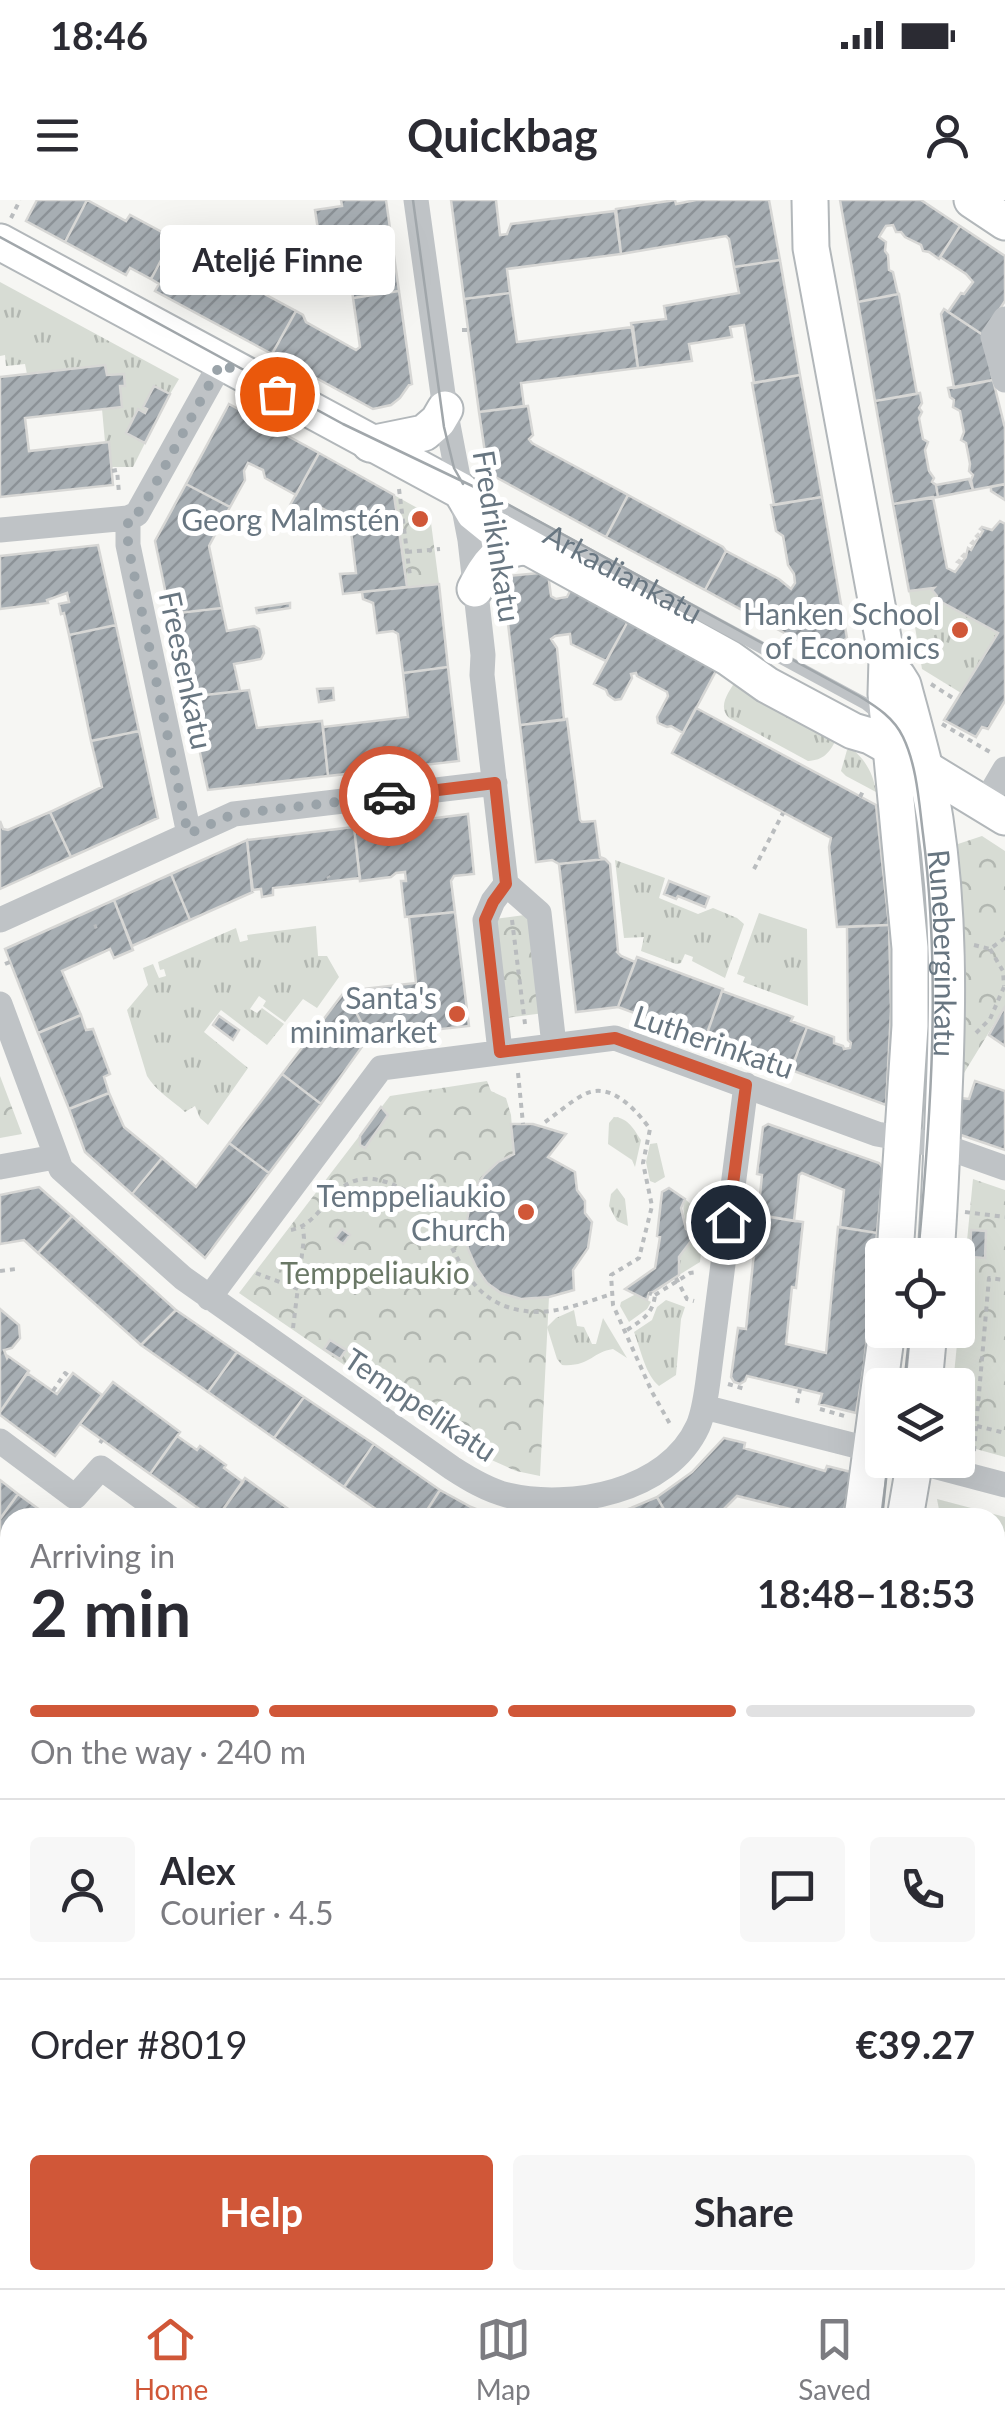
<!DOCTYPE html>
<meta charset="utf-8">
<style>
body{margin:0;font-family:Lato,sans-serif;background:#f7f7f7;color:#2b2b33;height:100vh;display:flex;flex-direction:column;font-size:38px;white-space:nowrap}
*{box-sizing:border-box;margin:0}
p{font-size:32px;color:#7c7c81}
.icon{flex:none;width:55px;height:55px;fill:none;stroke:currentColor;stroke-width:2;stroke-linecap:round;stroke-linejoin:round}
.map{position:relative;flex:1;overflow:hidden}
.details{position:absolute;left:0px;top:1308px;width:1005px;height:782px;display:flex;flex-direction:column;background:#fff;border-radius:30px 30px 0 0;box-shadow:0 10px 40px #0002}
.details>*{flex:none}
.controls{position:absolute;left:865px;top:1038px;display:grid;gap:20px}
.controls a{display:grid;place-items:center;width:110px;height:110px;border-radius:10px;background:#fff;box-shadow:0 10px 40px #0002;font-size:50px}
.pin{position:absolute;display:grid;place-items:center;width:85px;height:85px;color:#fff;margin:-42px;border:5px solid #fff;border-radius:50%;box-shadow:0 2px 10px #0007}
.courier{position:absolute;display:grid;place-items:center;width:100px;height:100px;margin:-50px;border:8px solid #d05738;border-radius:50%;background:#fff;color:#222;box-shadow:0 2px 12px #0007}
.bubble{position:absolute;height:70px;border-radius:10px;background:#fff;box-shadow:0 10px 40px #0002;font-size:32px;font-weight:700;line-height:70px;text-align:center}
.headline em{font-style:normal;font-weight:700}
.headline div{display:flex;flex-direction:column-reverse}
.headline{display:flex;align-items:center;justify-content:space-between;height:170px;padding:0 30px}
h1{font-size:65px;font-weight:700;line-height:75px}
.bar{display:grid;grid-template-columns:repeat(4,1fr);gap:15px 10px;align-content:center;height:120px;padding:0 30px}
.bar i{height:12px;border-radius:8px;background:#e1e1e2}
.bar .current{background:#d05738}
.bar p{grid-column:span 4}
.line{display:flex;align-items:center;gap:25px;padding:0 30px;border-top:2px solid #e1e1e2}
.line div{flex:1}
.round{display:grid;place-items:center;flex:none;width:105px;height:105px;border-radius:10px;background:#f7f7f7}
.primary-button{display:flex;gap:20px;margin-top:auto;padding:20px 30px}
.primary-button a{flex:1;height:115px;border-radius:10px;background:#d05738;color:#fff;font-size:40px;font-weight:700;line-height:115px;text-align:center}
.primary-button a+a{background:#f7f7f7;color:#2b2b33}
.status{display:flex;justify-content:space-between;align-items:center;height:70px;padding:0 50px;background:#fff;direction:ltr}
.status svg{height:28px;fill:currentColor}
header{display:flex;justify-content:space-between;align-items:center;height:130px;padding:0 30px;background:#fff;font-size:45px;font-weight:700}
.tabs{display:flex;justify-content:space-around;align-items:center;height:140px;border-top:2px solid #e1e1e2;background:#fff;font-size:28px;color:#7c7c81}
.tabs a{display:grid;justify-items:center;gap:5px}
.tabs .current{color:#d05738}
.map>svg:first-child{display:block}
.grass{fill:url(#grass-tufts)}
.park{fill:url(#park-crowns)}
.building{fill:url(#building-hatch);stroke:#d7d7d5;stroke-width:2.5}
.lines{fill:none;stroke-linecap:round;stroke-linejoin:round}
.secondary-casing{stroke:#b2b7ba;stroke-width:39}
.path{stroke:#b9bcbe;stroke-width:4;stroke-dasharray:5 5;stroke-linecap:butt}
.lane{stroke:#bfc3c6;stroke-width:12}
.street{stroke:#bfc3c6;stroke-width:25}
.secondary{stroke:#fff;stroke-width:35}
.tram{stroke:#a1a7ab;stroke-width:2.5}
.done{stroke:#9aa3a9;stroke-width:10;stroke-dasharray:0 18}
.route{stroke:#d05738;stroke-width:12}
.poi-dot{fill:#d05738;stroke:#fff;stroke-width:4}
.labels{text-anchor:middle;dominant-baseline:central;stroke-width:10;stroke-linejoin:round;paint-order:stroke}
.poi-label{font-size:30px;fill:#687681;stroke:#fff;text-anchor:end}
.street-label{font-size:30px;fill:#687681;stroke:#fff}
.park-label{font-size:30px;fill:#6a7866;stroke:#fff}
</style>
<div class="status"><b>18:46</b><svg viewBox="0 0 49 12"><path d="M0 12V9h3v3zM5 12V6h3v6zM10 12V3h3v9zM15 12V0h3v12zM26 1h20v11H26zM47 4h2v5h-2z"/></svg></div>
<header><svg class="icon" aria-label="menu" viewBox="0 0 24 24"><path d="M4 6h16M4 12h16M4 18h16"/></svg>Quickbag<svg class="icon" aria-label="person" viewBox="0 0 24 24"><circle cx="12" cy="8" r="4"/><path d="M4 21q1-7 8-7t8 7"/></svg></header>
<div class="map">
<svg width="1005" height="2088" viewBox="0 0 1005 2088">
<defs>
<pattern id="grass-tufts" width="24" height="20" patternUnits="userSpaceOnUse" patternTransform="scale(2.5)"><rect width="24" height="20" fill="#d7dcd4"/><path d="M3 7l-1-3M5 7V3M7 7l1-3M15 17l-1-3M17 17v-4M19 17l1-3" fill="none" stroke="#b2b7b1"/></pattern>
<pattern id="park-crowns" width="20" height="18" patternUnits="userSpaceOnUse" patternTransform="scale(2.5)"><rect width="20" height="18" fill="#d7dcd4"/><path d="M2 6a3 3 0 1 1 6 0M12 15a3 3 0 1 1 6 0" fill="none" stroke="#b2b7b1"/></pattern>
<pattern id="building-hatch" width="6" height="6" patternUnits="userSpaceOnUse" patternTransform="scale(2.5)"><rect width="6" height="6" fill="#a7aeb3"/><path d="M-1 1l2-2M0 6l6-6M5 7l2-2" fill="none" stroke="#8c9297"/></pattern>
</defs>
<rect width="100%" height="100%" fill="#f6f6f3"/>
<path class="grass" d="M0,82L179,179L170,194L154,186L143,207L147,209L145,213L138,210L126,232L145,243L133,267H112L109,243L105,242L102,209L120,186L125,185L124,175H107L105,165L27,174L25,164L6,166L5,155L0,156Z
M934,388L932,391L937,396L936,399L998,433L961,493L922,469L909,391Z
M736,480L836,540C829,553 824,560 808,561L729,518C717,506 729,492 736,480Z
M847,550H853C866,560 874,576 876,592L846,576L841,571Z
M615,660L665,678L659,698L698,714L713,708L737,718L744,724L725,778L692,761L693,757L685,754L681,763L676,764L641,751L644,737L624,738Z
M759,713L807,729L808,806L743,782L745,777L737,774Z
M316,726L318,756H327L339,777L317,808L303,799L285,822L263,806L266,801L259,796L250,809L257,813L262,808L284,824L267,845L221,810L204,832L248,868L208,925L200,918L195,906L185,912C173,901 155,890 147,876L127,810L148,785L143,768L153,764L159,778L166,776L164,769L160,770L158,762L236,728L240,742L248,740L247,735Z
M614,917C628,918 634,929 641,940L635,967L632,960L608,944L609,923Z
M657,943L665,977L655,983L650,981L646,962L650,944Z
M617,988L625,999L628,1026L617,1021L609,1006L611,994Z
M685,999L705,1017L700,1062L679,1075C676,1060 683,1048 686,1032C688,1020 680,1012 685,999Z
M636,1094L651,1102L647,1109L629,1122L620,1106L621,1102Z
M666,1100L685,1107L681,1119L676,1175L659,1186C645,1174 641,1150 634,1132L652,1120L657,1107Z
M574,1110L577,1126L584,1127L592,1144H596L603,1118L627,1158L613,1149C592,1152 590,1167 562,1165L557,1159L547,1127L556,1118Z
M937,1299L1005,1317V1332L995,1329V1318L951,1317L940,1315Z
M995,1951H997L1005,1967V2052L995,2049Z"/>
<path class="park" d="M394,295L430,315L439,384L407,387Z
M982,636L1005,651V806L961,878L966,762L958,644Z
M532,714L544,813L506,818L494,719Z
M0,876L22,934L0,938Z
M487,881L491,891L506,898L511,915L514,954C478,973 470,992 465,1031L521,1099L549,1097L540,1276L516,1271L467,1249L239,1093L390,896Z
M973,979L1005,990V1257L958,1244V1185H953Z
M0,1968L10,1970V2074L0,2071Z"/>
<path class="building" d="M37,0H87L65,42L26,21Z
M87,0L126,21L130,15L173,38L151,79L130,68L126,75L65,42Z
M341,0H386L399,91L353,98L345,40L320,43L315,10L342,6Z
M451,0H496L500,35L507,34L511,24L615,11L621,54L507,69L510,93L464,99Z
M675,0L676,4L696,0H769L780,60L734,67L729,39L726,36L621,54L616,9Z
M840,0H921L960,26L939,59L929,52L923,51L921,45L905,37L901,32H896L893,25L886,26L879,37L886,42L885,51L888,55L889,70L893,72L898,94L858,102Z
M960,26L1005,56V101L983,135L948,112L961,93L964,94L973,82L966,74L940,57Z
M173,38L219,63L220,70L296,111L272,154L155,91L159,84L151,79Z
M780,60L800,175L754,183L744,125L730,127L732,137L689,144L692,161L638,168L631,123L666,119L664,106L739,93L734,67Z
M399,91L412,184L409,185L400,198L391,205L373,209L272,154L296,111L303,115L306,122L356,150L360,147L353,98Z
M510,93L517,142L633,127L638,168L521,183L524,206L479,212L464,99Z
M899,94L917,194L875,201L858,102Z
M944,109L983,135L993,180L954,188L941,114Z
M105,165L107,175L124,174L125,186H120L122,207L25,218L29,251L109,242L113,285L0,297V177Z
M800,175L822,297L774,305L752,183Z
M993,180L1005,228V284L973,290L971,280L973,275L969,271L970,264L966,243L961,240L964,232L960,211L953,207L954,200L950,197L948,188Z
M154,186L170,194L145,243L126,233L138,209L145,213L147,209L143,207Z
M920,193L922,203L919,208L922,212L919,218L923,239L928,242L925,250L929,271L934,278L932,282L936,285L938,297L893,304L875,201Z
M229,204L319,253L296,295L265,278L263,270L248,263L244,271L245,280L230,307L186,284Z
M528,206L533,235L529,239L532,243L628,295L606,337L488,273L479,212Z
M319,253L394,295L407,387L343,394L340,374L356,373L350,323L314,304L307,317L289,307Z
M969,279L973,290L938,297L936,285Z
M186,284L230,307L209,346L222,408L170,414L155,341Z
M1005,284V300L991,291V287Z
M628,295L723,347L726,351L705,390L606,337Z
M822,297L847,438L825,455L705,390L726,351L779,379L791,389L795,383L794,374L788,365L783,336L776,331L771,305Z
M933,297L947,368L955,372L961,364L957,362L959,360L962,362L965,358L962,356L964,354L966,356L968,348L971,350L974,345L971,343L973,341L975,343L978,338L976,336L978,334L980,336L983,331L980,329L982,327L992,330L1000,321L1005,324V501L988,529L982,527L976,537L944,520L998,433L936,399L937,396L932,390L934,388L909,391L893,304Z
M98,345L116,425L69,435L64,413L61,414L59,404L69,402L67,393L47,400L48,403L0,409V356Z
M539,373L548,374L551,396L556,399L567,397L571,389L628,421L606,461L571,444L570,434L555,436L551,439L557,448L564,520L520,525L503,381L507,376Z
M439,384L448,467L403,473L398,434L393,431L377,433L373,403L363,399L362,392Z
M290,403V408L257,413L256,408Z
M222,408L227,431L254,426L259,429L264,453L261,459L234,464L240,491L188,497L170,414Z
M628,421L717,469L683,533L671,526L667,527L658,523L657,517L668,496L667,492L637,476L636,473L631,474L632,478L621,499L615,500L608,495L606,490L594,484Z
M116,425L139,531L91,541L69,435Z
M448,467L459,561L328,576L323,527L408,517L403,473Z
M333,488L334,500L319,502L317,489Z
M249,490L257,528L322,521L328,576L208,590L188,497Z
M696,508L876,605L889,725L837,727L829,647L831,638L672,553Z
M567,519L580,620L582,622L595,621L600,657L605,659L559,664L552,660L536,662L520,525Z
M139,531L158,618L71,657L50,612L102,587L91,541Z
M50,612L71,657L0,689V621L3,629L8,630Z
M468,614L474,674L454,676L451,681L455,712L405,717L401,681H406L405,672L396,673L391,677L360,681L354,627L401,622L402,633L420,631V620Z
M354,627L360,678L273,688V695L262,697L261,689L252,690L247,640Z
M247,640L253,692L190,720L171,674Z
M605,659L610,664L618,751L617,752L621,756L635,762L618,807L576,812L559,664Z
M171,674L190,720L132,746L114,700Z
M669,681L709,697L705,707L678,696L676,699L664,694Z
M114,700L133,750L114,758L110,749L62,771L81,815L38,833L5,749Z
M455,712L469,826L369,837L345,791L416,783L409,717Z
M889,725L891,811L886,905L791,870L807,827L834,837V843L843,846L844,849L850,848L851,843L848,840L847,727Z
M637,757L723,789L705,839L618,807Z
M345,791L369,837L321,904L282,874Z
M722,791L793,817L791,821L807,827L791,870L705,839Z
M1005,806V846L989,835Z
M81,815L86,830L93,829L110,874L104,877L109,893L69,909L38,833Z
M219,816L239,830L233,840L213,825Z
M282,874L321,904L269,973L229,943Z
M975,881L1005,891V950L958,934L960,898L969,899Z
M109,893L124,927L162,958L132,994L85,952L69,909Z
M381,907L388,915L365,948L360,945V936Z
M511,924H533L566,934L548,957L575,972L577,990L585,1001V1013L592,1022L588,1048L573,1070L574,1090L549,1097L521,1099L501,1093L487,1083L476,1067L468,1049L465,1031L472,993L484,975L498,962L514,954Z
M768,924L879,963L883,968L877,1033L840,1027L844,990L802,973L799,975L794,1021L758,1015L762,975L757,974L763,927Z
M229,943L269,973L205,1058L132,994L162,958L196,987Z
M39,987L72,1016L38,1053L24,1040L0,1044V995Z
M669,988L685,999L681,1008L686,1029L692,1032L691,1041L679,1057V1075L653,1092L649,1093L647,1100L625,1089L655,1068L660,1037L657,1036L662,992Z
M758,1015L803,1022L796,1088L792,1087L786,1144L826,1153L838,1027L877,1033L864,1165L856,1213L819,1204L822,1194L747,1176L745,1181L740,1184L734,1182L731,1177L738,1128L746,1129Z
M72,1016L176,1110L141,1145L38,1053Z
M342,1029L350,1035L343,1044L335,1038Z
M971,1030L986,1031L985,1058L970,1057Z
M0,1109L19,1125L20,1138L12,1148L4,1150L7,1158L8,1156L29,1171L0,1212Z
M176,1110L237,1152L208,1192L141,1145Z
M330,1140L346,1150L340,1159L324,1149Z
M357,1146L365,1154L358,1162L350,1154Z
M237,1152L304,1197L274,1238L208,1192Z
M27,1173L57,1194L73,1173L102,1195L55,1256L0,1215V1212Z
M113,1182L180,1232L150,1274L80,1224Z
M304,1197L374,1244L344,1287L274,1238Z
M177,1236L197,1250L200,1246L226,1265L224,1268L243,1282L217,1318H212L150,1274Z
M724,1238L745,1243L744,1248L825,1271L827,1266L851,1272L843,1318H788L790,1309L737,1296L715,1318H669L657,1297L692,1272Z
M374,1244L440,1290L422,1318H389L344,1287Z
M245,1278L301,1318H217Z
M0,1280L18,1294L0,1319Z
M440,1290L471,1307L498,1318H422Z
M18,1294L51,1318H10V1343L0,1336V1319Z
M657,1297L669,1318H603L631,1308Z
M0,1420L10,1428V1449L0,1463Z
M995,1435L1005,1438V1550L995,1555Z
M10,1449V1490L0,1482V1463Z
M0,1561L10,1568V1617L5,1625L0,1622Z
M1005,1620V1655L995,1633V1624Z
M5,1624L10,1628V1643L0,1657V1631Z
M995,1633L1005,1655V1675L995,1680Z
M0,1667L10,1674V1716L0,1709Z
M1005,1748V1805L995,1809V1752Z
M1005,1889V1947L1002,1948L995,1933V1894Z
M0,1911L10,1913V1951L0,1949Z
M997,2078L1005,2080V2088H919L921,2080H995Z
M152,2080H280L278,2088H185Z
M352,2080H393L392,2088H332L333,2083L349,2086Z
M538,2080H591L586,2088H541L535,2084Z
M697,2080H721L732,2088H692Z
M836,2080H921L919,2088H852Z"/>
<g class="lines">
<defs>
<g id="secondary">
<path d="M810,0L811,48L887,459L886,494L910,748V826L895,1055"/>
<path d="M972,0L1005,22"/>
<path d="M0,42L461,291L474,313L490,326L729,458L767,485L853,531L870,536L890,547L1005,617"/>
<path d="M370,244L424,233L438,221L445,209"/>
<path d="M475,389C488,365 497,348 526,347"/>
<path id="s2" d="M898,477L903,485C915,530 928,574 935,619C949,711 948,802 944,894C942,948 940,1001 936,1055"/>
<path d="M924,1185L929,1130"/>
<path d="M862,1318L887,1130"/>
<path d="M905,1318L915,1260"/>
<path d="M995,1840L1005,1835"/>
<path d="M613,2088L619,2080"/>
<path d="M666,2088L672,2080"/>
</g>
</defs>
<use href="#secondary" class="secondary-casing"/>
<path class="path" d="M11,18L20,0
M462,130H468
M112,271L117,270L119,293
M399,289L410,376
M407,352L440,349
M931,484L956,500
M942,524L990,552
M860,597L863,591
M418,616L420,631
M402,628L405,627L404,618
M754,669L783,613
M328,676L329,678
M512,720L525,824
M94,727L97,726
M974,745L990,749L1005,738
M990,749L1003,771L1004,786
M5,764L10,762
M976,833L990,819L1004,787
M396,834L397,839
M518,873L523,924
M545,922C558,913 571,901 585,894C611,881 637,911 650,929L643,963L652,1006L639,1058L611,1075L613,1105L652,1192L670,1224
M965,1012L1005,1017
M291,1030C322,1024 329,982 364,979C373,978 385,981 394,985C400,988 409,991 414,996C463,1035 454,1109 537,1112C561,1112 589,1101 612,1094
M0,1071L16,1069
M256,1073L298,1089
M676,1078L687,1099L694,1101
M871,1090L876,1091
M655,1095L690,1073L698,1072
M293,1128L304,1038L303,1028
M627,1130C642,1120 653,1114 655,1095L649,1093
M728,1184L745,1189
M53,1191L65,1173L70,1177
M797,1203L800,1189
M820,1209L848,1217
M977,1226L1005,1233
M100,1243L102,1240
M974,1251L989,1078L1005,1080
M205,1317L207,1314
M995,1878L1005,1873
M0,1996L10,1998
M0,2061L10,2019
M834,2084L836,2080"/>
<path class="lane" id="s1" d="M473,294L489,300L866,504L881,516"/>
<path class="street" d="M416,0L445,209L470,340L483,455L482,475L506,684L493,701L485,720L500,851
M1005,119L993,137L1005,180
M128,318V345L189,634
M0,330L128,318L137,314L221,163
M985,603L1005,569
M506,684L539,713L554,845
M0,720L234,614L495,583
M0,804L61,969L183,1078L452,1268C469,1279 487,1290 507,1295C571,1310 668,1292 698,1226C704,1212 706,1195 708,1181L746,885
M0,967L55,957
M209,1098L381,868L615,838L877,934L943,946L1005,968
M704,1207L872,1250
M0,1241L75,1297L101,1268L170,1318
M914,1261L1005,1285
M0,1519L10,1526
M995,1593L1005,1588
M782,2080L795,2088
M0,2083L22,2088
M93,2088L95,2080
M423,2088L424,2080"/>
<use href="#secondary" class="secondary"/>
<path class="tram" d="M413,0L444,227L454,268L463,284
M0,37L343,224L489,294L859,496C877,507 894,518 903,537C917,566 919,603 923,634C941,774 931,915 918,1055
M904,1185L910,1130
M882,1318L888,1260
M995,1857L1005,1852
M633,2088L639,2080"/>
</g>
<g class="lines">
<path class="done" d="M277,194L221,163L145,303L137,314L128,318V345L188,634L234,614L389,596"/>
<path class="route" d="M389,596L495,583L506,684L493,702L485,720L500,852L615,838L746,885L728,1022"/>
</g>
<g class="poi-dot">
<circle cx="420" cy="319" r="10"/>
<circle cx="960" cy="430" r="10"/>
<circle cx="457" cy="814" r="10"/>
<circle cx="526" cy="1012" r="10"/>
</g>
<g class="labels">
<g class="poi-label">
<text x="400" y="319">Georg Malmstén</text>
<text x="940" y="413">Hanken School<tspan x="940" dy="34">of Economics</tspan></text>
<text x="437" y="797">Santa's<tspan x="437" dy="34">minimarket</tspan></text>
<text x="506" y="995">Temppeliaukio<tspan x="506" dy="34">Church</tspan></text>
</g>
<g class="street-label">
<text transform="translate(498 336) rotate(81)">Fredrikinkatu</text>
<text stroke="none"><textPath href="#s1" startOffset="170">Arkadiankatu</textPath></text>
<text transform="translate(187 470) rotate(78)">Freesenkatu</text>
<text stroke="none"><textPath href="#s2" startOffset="282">Runeberginkatu</textPath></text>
<text transform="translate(714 841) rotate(19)">Lutherinkatu</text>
<text transform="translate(421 1204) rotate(34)">Temppelikatu</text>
</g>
<g class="park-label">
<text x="375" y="1072">Temppeliaukio</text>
</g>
</g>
</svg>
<div class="controls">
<a><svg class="icon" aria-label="locate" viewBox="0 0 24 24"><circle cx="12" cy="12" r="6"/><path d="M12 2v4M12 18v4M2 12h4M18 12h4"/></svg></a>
<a><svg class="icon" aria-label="layers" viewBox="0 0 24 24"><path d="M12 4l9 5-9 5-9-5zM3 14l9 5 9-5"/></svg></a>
</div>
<div class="pin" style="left:277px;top:194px;background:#ea580c"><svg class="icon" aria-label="bag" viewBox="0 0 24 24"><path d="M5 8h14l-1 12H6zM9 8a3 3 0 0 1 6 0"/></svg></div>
<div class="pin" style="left:728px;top:1022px;background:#1f2937"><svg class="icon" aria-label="home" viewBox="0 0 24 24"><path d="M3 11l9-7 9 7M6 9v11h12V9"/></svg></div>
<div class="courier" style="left:389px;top:596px"><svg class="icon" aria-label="car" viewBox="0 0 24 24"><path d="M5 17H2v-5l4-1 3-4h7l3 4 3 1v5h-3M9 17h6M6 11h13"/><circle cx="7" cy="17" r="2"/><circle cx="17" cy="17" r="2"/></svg></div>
<div class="bubble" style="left:160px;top:25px;width:235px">Ateljé Finne</div>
<section class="details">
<div class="headline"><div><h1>2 min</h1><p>Arriving in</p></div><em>18:48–18:53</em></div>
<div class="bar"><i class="current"></i><i class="current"></i><i class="current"></i><i></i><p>On the way · 240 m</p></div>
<div class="line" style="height:180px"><a class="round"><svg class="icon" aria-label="person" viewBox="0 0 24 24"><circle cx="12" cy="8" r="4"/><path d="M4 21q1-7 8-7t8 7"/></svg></a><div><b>Alex</b><p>Courier · 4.5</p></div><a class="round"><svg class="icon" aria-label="chat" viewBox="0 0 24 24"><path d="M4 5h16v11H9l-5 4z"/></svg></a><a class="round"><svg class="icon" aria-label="phone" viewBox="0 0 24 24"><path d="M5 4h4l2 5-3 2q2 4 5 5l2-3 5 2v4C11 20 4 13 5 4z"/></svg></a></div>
<div class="line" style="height:130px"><div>Order #8019</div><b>€39.27</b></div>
<div class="primary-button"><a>Help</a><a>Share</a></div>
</section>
</div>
<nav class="tabs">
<a class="current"><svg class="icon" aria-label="home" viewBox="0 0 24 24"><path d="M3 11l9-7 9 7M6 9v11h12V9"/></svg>Home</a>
<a><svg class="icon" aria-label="map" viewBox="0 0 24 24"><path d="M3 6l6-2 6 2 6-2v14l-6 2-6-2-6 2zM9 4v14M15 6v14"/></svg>Map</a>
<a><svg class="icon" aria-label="saved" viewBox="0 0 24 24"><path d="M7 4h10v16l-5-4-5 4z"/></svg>Saved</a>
</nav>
